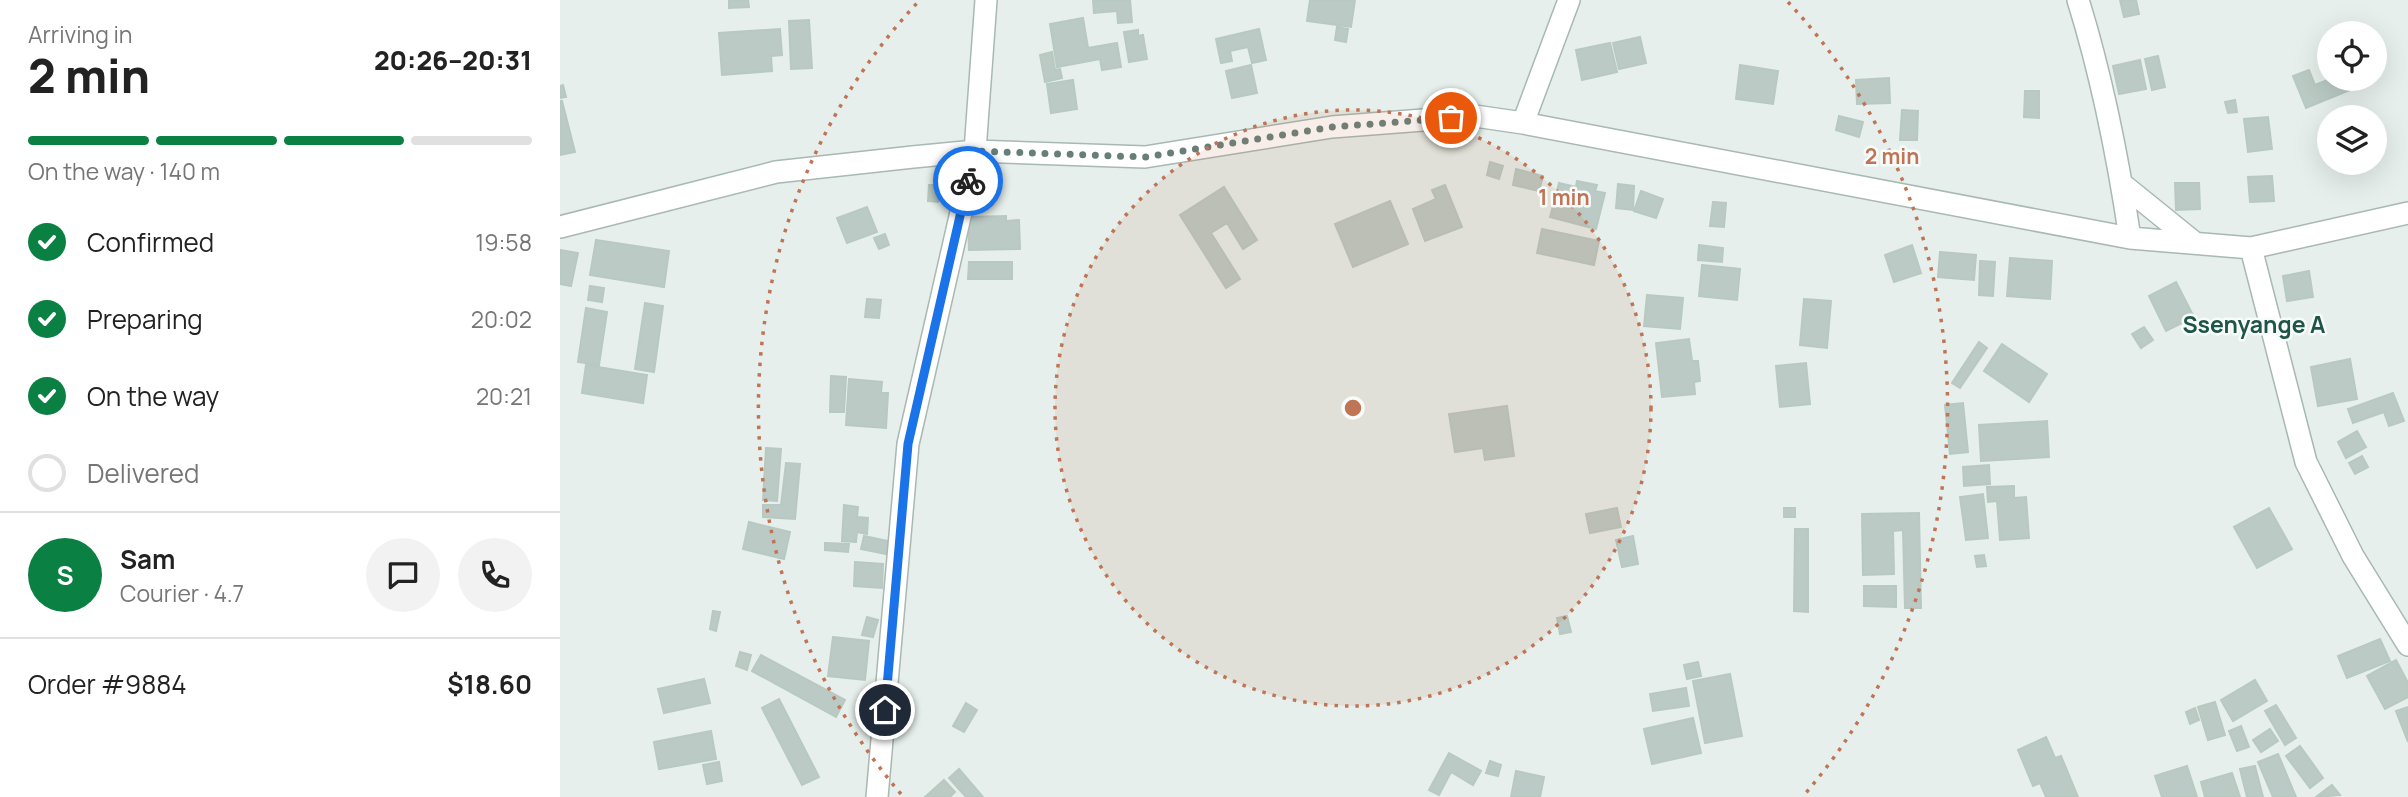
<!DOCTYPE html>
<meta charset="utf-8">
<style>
body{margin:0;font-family:Manrope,sans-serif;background:#f2f2f2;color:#222;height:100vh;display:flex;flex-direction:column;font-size:26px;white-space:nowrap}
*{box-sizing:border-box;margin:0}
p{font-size:23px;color:#767676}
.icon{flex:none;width:38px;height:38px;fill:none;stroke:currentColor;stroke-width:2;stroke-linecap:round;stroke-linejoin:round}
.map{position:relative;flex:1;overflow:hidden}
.sheet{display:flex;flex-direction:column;background:#fff;width:560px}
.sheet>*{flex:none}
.controls{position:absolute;left:1757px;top:21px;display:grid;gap:14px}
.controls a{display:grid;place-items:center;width:70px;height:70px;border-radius:50%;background:#fff;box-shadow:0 7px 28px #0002;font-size:35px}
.pin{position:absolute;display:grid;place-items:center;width:60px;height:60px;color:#fff;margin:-30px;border:4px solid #fff;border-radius:50%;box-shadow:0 2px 7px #0007}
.courier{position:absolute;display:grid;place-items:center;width:70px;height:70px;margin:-35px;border:5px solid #1a73e8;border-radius:50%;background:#fff;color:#222;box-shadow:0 2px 9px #0007}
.summary em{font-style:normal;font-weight:800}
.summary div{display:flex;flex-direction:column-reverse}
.summary{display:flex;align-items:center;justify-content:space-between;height:119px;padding:0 28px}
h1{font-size:46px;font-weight:800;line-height:52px}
.bar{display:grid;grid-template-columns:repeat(4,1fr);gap:10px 7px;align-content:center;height:84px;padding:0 28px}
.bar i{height:9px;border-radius:5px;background:#e0e0e0}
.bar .active{background:#0b8043}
.bar p{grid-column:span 4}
.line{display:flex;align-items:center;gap:18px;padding:0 28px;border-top:2px solid #e0e0e0}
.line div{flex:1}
.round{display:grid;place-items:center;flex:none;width:74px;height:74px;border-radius:37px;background:#f2f2f2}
ol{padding:0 28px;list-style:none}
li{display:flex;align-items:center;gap:21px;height:77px}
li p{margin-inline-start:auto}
li .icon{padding:7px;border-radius:50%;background:#0b8043;color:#fff;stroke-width:4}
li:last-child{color:#767676}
li i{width:38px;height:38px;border:4px solid #e0e0e0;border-radius:50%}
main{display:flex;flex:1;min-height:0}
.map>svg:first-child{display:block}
.building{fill:#bbcac4;stroke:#b8c9c2;stroke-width:2}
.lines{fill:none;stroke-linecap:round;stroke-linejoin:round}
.minor-casing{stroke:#a8b8b2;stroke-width:24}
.minor{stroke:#fff;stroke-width:21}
.done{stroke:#687f78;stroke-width:7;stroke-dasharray:0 12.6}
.route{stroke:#1a73e8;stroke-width:9}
.ring{fill:none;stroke:#c07456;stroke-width:3.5;stroke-dasharray:3.5 7}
.labels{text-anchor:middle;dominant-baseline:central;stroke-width:5;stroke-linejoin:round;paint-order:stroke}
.quarter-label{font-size:23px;font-weight:bold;fill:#1f5548;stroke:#f7fbf9}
.centre{fill:#c07456;stroke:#f7fbf9;stroke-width:3.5}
.ring-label{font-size:21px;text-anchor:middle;font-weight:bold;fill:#c07456;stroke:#f7fbf9;stroke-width:5;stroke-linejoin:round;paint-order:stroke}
</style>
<main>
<section class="sheet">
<div class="summary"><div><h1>2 min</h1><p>Arriving in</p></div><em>20:26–20:31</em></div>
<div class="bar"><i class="active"></i><i class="active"></i><i class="active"></i><i></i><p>On the way · 140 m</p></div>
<ol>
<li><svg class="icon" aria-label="check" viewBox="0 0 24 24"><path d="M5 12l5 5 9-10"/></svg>Confirmed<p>19:58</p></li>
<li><svg class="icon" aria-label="check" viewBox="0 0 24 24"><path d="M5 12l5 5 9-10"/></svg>Preparing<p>20:02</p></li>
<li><svg class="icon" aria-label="check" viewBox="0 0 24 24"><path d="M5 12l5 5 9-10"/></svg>On the way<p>20:21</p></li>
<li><i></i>Delivered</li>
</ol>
<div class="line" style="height:126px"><b class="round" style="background:#0b8043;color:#fff">S</b><div><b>Sam</b><p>Courier · 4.7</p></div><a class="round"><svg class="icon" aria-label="chat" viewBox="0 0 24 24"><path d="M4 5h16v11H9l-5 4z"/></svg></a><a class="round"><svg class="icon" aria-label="phone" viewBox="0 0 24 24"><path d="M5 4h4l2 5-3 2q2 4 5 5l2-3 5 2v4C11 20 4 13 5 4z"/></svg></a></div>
<div class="line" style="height:91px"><div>Order #9884</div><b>$18.60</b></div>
</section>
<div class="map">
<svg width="1848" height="797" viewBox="0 0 1848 797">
<rect width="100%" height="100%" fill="#e6efeb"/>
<path class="building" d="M169,0H188L189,7L169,8Z
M533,0H570L572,22L558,23L557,11L534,13Z
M750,0H795L791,27L747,21Z
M1560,0H1576L1579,14L1564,17Z
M523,18L528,48L557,43L561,67L542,70L540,59L497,67L490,24Z
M249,20L252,68L231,69L229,21Z
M777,27L788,29L786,42L775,40Z
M220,29L222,55L211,56L212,71L162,75L159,33Z
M699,29L706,60L692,63L688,47L670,51L672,61L661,63L656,39Z
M578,30V36L583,35L587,59L569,62L564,32Z
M1080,37L1086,63L1059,69L1053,43Z
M1050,43L1057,72L1022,80L1016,50Z
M492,52L495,70L500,69L502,78L485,82L480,55Z
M1598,56L1605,87L1592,90L1585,59Z
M1580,60L1586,89L1559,94L1553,66Z
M691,65L697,93L672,98L666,71Z
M1180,65L1218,71L1213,104L1176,99Z
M1749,70L1755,85L1770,79H1785L1790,90L1746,108L1733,76Z
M1329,78L1330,103L1297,104L1296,80Z
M513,80L517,109L491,113L487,84Z
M3,85L6,97L0,98V86Z
M1465,91H1479V118L1464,117Z
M1675,100L1677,112L1668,113L1665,102Z
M0,101H2L15,152L0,155Z
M1342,110L1358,111L1357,140H1340Z
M1279,116L1303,122L1299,137L1276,130Z
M1708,117L1712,149L1688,152L1684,119Z
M930,162L943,166L939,179L927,175Z
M956,169L983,176L979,191L953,185Z
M1712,176L1714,201L1690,202L1688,177Z
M1017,181L1037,185L1035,191L1045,193L1036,229L990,217L999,183L1016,187Z
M1615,183H1639L1640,209L1616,210Z
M1058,184L1074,186L1073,210L1056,208Z
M369,185H380L378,202L368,201Z
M885,185L902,227L865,241L853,209L876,199L872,190Z
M664,187L697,240L683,249L667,223L651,233L680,279L666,288L620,215Z
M1081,191L1103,199L1096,218L1074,211Z
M830,201L848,244L793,267L775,224Z
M1153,202L1166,203L1164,227L1150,226Z
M307,207L317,232L287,243L277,218Z
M446,216V221L459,220L460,249L409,250L408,217Z
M982,229L1039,241L1034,265L977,253Z
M325,234L329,245L319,249L314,238Z
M36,240L109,251L104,287L30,275Z
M1139,245L1163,248L1162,262L1138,260Z
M1352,245L1361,273L1334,282L1325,255Z
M0,250L18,253L11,286L0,284Z
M1380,252L1416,255L1414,280L1378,277Z
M1450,258L1492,261L1490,299L1447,296Z
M1420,261L1435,262L1433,296L1419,295Z
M409,262H452V279H408Z
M1142,265L1180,269L1177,300L1139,296Z
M1749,271L1753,297L1727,301L1723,276Z
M1616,282L1634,317L1606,331L1589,296Z
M30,286L44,288L42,302L28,300Z
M1087,295L1123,298L1120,329L1084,326Z
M307,299L321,300L319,318L305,317Z
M1244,299L1271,301L1267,348L1240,345Z
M85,303L103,306L94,372L75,369Z
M26,308L47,312L39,365L18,362Z
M1584,327L1593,340L1581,348L1572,334Z
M1129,339L1132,361H1138L1140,381L1134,382L1135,394L1102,397L1096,343Z
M1419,342L1427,348L1400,388L1392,383Z
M1442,344L1487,374L1469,402L1424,371Z
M1790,359L1797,399L1758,406L1751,367Z
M1246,363L1250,404L1220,407L1216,366Z
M26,365L87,375L83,403L22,393Z
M271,376L286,377L284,412H270Z
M289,379L322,382L321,393H328L326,428L286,425Z
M1833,393L1844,421L1829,426L1824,412L1793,423L1788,409Z
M1403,403L1408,452L1390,454L1385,405Z
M947,406L954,456L925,460L923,448L895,452L889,414Z
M1487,421L1489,457L1421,461L1419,425Z
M1797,431L1806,447L1786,458L1778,442Z
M206,448L221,449L217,501L203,500Z
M1802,456L1808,467L1795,474L1789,463Z
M226,463L240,464L235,519L203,517V505H221Z
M1429,465L1430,484L1404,486L1403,467Z
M1454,486V498L1466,497L1469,538L1440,540L1437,501L1428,502L1427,487Z
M1423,494L1428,538L1406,540L1400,497Z
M284,505L298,507L297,517L308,518L307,534L297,532L296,542L282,541Z
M1057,508L1061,527L1030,533L1026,514Z
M1224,508H1235V517H1224Z
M1709,508L1732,549L1697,568L1674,527Z
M1359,513L1361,608H1345L1343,530L1333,531L1334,574L1303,575L1302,514Z
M189,522L230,532L224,559L183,549Z
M1235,529H1248V612L1234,611Z
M304,536L328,541L326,554L301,549Z
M1073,536L1078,564L1062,567L1056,540Z
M265,543L289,544L288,552L265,550Z
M1424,555L1426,566L1417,567L1415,556Z
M295,562L323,564L322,588L294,586Z
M1304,586H1336V607L1304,606Z
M153,611L160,612L156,631L150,629Z
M1007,616L1011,632L1000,634L997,618Z
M307,617L318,620L313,637L302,635Z
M273,637L309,641L305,680L268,676Z
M1820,639L1830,661L1787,678L1778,656Z
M180,652L191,655L187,670L176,666Z
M201,655L285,700L276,717L192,671Z
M1836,660L1848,683V697L1825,709L1807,676Z
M1138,662L1141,676L1127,679L1124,665Z
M1170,674L1182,736L1145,743L1133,681Z
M144,679L150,703L104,713L98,689Z
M1695,680L1707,701L1673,721L1661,700Z
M1126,688L1129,706L1093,711L1090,694Z
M219,699L259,777L242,785L202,708Z
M1655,702L1665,735L1648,740L1638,707Z
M406,703L417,710L404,732L393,726Z
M1716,705L1736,738L1725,745L1705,711Z
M1848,707V742L1836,711Z
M1635,708L1639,720L1630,724L1626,712Z
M1133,718L1141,753L1092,764L1084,729Z
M1681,726L1689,747L1677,751L1669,731Z
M1710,729L1718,741L1701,752L1693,740Z
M151,731L156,759L99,769L94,742Z
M1486,737L1495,758L1501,756L1518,797H1486L1480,783L1473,786L1458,750Z
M1740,746L1763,778L1750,788L1726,756Z
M889,753L921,771L913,785L891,772L879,795L869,790Z
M1718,754L1736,797H1713L1698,762Z
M930,761L941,765L938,776L926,773Z
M159,762L162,781L147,784L143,765Z
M1627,766L1637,797H1602L1595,776Z
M1695,766L1703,797H1687L1680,769Z
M399,769L423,797H406L389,778Z
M956,771L984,777L980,797H951Z
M1672,773L1680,797H1645L1641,782Z
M384,780L395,792L390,797H365Z
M1772,785L1780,795L1756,797Z"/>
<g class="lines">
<defs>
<path id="minor" d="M1518,0C1542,77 1558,158 1570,238
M963,123L1009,0
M1562,184L1635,243
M0,227L216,172L353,157L415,151L585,157L772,127L915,116L963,123L1570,238L1691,248L1848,213
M1691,248L1746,462L1793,556L1848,645
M317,797L348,444L415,151L426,0"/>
</defs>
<use href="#minor" class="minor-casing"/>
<use href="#minor" class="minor"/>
</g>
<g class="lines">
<path class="done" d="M408,181L415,151L585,157L772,127L891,118"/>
<path class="route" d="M325,710L348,444L408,181"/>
</g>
<circle cx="793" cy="408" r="298" fill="#c07456" fill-opacity=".12"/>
<g class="ring">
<circle cx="793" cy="408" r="298"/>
<path d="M341 794A595 595 0 0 1 358 2M1228 2A595 595 0 0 1 1245 794"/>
</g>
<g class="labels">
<g class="quarter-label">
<text x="1694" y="324">Ssenyange A</text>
</g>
</g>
<circle cx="793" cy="408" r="10" class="centre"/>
<g class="ring-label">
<text x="1332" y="164">2 min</text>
<text x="1004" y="205">1 min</text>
</g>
</svg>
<div class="controls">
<a><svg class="icon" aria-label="locate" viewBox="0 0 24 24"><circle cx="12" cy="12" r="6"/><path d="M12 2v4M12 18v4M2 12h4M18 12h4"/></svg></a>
<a><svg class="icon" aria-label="layers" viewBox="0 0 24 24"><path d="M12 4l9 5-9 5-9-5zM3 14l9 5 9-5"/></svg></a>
</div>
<div class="pin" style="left:891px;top:118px;background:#ea580c"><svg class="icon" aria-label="bag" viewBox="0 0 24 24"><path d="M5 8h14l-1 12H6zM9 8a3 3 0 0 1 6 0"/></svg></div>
<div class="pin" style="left:325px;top:710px;background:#1f2937"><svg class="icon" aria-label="home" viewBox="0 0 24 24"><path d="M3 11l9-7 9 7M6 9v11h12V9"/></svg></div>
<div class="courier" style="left:408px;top:181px"><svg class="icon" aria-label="bike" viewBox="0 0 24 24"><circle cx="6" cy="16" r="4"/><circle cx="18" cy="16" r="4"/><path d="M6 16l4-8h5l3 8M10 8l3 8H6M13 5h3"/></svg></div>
</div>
</main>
